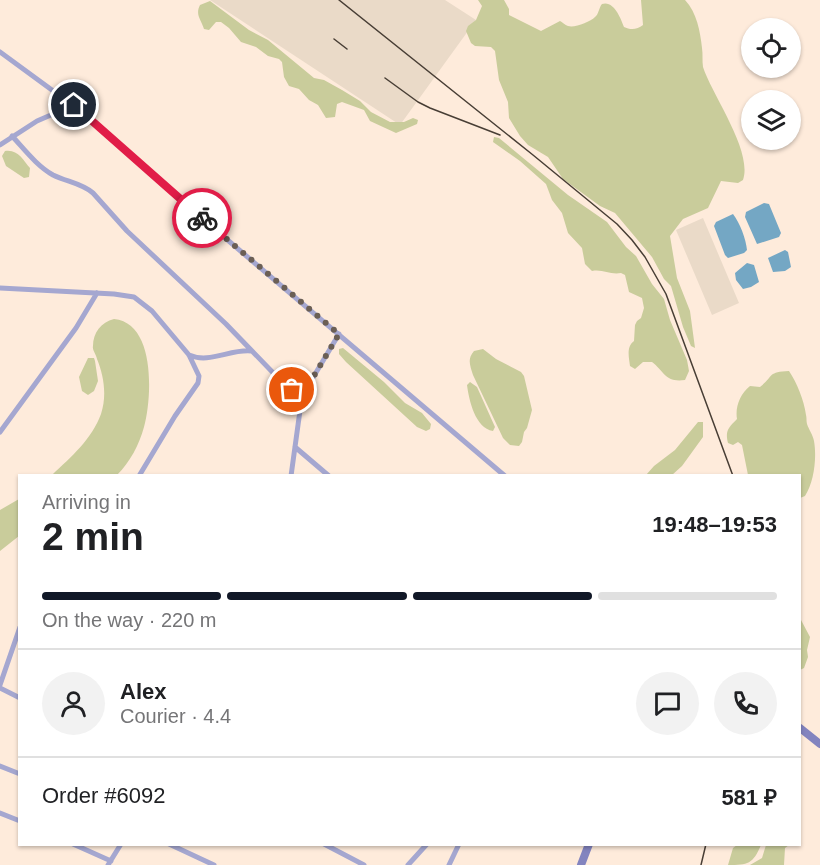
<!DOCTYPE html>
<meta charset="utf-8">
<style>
body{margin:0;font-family:Helvetica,sans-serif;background:#f2f2f2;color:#202124;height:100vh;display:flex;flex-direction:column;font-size:22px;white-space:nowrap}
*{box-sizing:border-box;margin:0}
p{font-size:20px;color:#757577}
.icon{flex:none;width:33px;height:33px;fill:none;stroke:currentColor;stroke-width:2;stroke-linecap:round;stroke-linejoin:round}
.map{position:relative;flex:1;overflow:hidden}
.sheet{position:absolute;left:18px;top:474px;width:783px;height:372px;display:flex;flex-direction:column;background:#fff;border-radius:0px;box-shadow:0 2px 4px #0004}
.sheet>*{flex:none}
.tools{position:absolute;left:741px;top:18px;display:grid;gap:12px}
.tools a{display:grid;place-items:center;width:60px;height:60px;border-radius:50%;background:#fff;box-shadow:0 2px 4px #0004;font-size:30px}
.pin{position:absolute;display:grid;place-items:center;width:51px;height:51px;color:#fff;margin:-26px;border:3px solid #fff;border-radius:50%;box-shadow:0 2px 6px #0007}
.courier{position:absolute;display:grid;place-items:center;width:60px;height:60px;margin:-30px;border:4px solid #e11d48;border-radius:50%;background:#fff;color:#222;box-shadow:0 2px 8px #0007}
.head em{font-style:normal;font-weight:800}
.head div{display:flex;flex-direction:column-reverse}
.head{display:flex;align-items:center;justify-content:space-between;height:102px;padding:0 24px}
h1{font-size:39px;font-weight:800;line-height:45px}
.bar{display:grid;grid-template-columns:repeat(4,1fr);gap:9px 6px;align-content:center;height:72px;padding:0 24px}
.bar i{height:8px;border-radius:4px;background:#e0e0e0}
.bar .selected{background:#111827}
.bar p{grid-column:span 4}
.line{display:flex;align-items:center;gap:15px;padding:0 24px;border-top:2px solid #e0e0e0}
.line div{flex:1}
.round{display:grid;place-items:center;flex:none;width:63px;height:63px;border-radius:32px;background:#f2f2f2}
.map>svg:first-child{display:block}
.industrial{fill:#eadac8}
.green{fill:#c9cc9b}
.water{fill:#74a7c4}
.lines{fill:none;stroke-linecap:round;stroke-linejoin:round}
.street{stroke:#a5a7d0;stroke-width:5}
.secondary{stroke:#8384bf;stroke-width:8}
.rail{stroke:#483e35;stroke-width:1.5}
.done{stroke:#6b5f55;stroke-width:6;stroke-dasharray:0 10.8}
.route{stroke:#e11d48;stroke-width:8}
</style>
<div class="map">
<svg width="820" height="865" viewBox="0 0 820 865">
<rect width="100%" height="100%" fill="#feebdb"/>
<path class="industrial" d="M210,0H445L476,20L400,125Z
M703,218L739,303L712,315L676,230Z"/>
<path class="green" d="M478,0H504L509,9V15L541,31L560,21C562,22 565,25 568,26C575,28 590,22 595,17C599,14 599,7 602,4C614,0 621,19 624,27C630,30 637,30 643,25L641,0H685C697,13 700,31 702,48C703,54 702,61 703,67C712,95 753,151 743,180L738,183L721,181L708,208L683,219L670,236L677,278L690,311L695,348L691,346L683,327L671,286L664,279L652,257L615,213L600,206L563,179L548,157L528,145L520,136L509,118L508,102L499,80L495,51L491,47L475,46L471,43L466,31L468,26L476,20L482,6Z
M210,1L249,30L268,40L314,78L324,80L342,90L360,101L371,112L390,122H404L413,118L418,120L417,124L396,133L370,121L364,110L342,102L337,104L335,117L326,118L318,105L309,100L299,89L289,86L284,77L282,62L279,59L268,56L256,47L241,42L229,28L221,22H216L209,30L204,29C201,19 195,15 200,5Z
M494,137L499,138L568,195L607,222L626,247L636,256L652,284L664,299L670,320L687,360L689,371L685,380C665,383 664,371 652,362H643L635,369L630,366C629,357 626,347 634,341L635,325L637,321L641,318L644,308L642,298L629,292L625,275L621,273C610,275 603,269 592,271L585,264L582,248L568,233L562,213L552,200L546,184L520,161L493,142Z
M5,151C18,149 23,160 30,168L29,177L24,178L6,166L2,156Z
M114,319C156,323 152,398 144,427C139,445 130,462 117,475H52C71,457 92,439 101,414C107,396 104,376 97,359C96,354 92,350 93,346C93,333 101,322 114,319Z
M343,348L384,382L405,403L422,413L431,424L430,429L426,431L417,427L346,362L339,354V349Z
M483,349L496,359L521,372L524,376L532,410L527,428L524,432L522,442L519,446L510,445L503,438L473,375C470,365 467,359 474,351Z
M88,358H94L95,361L98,381L94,391L88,395L82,391L79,377Z
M789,371C797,383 804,400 806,415C807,420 806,418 807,424C809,430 813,435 814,441C817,458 814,482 805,496L800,498V476L748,475L742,445L738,442L733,445L728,443C725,431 728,428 737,419C735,407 740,394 750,386L760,387C774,376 767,372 789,371Z
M470,382L477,387L495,427L493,431C475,428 469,400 467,385Z
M698,422H703V437L682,466L672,475H646L654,466L675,450Z
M19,499V536L0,551V510Z
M800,603L801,620L810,637L807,650L808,657L804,668L800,670Z
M737,845H761C753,864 748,865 728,865L733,848Z
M766,845H789L785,848L784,865H750L762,858Z"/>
<path class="water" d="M764,203L769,204L781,233L779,237L757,244L745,217L746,212Z
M733,214C740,223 746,239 747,250L744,253L728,258L725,255L714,226L716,222Z
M785,250L788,252L791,267L785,271L773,272L768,258Z
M747,263L754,265L759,282L751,287L743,289L736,280L735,273Z"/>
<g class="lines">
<path class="street" d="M0,52L86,115L197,214L505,476
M12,136C25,150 37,166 53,175C67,182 81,183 93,193L127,231L226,324L282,382L302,396
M0,145L37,121L74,105
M0,288L114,294L134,297L152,311L189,355L199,376L198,383L175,416L139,476
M189,355C209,364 230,349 251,351
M0,432L76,328L97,293
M295,447L329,476
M291,476L302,396L339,334
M0,685L20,627
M0,688L20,698
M0,766L20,774
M0,813L20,821
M73,844L111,861
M169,844L214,865
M324,844L364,865
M108,865L121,844
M408,865L427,844
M449,865L459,844"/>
<path class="secondary" d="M800,728L820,744
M581,865L589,844"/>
<path class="rail" d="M339,0L533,155L617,224L632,240L645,257L666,294L733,476
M334,39L347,49
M385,78L418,102L430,108L500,135
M701,865L706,844"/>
</g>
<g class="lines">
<path class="done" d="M202,218L339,334L302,396L292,390"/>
<path class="route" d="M74,105L202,218"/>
</g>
</svg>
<div class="tools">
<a><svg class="icon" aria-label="locate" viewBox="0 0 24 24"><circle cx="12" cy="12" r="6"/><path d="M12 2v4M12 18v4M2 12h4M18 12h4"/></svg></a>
<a><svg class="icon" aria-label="layers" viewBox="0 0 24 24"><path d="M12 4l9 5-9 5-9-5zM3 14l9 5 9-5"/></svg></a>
</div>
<div class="pin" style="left:292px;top:390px;background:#ea580c"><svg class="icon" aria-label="bag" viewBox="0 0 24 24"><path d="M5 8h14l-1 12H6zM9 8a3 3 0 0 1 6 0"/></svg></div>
<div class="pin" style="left:74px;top:105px;background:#1f2937"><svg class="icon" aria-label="home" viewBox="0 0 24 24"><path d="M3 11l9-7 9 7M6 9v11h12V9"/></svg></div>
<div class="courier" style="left:202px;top:218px"><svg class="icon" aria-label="bike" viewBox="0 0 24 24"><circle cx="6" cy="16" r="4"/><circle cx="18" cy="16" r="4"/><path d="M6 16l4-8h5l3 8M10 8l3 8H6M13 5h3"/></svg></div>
<section class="sheet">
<div class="head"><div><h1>2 min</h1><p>Arriving in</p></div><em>19:48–19:53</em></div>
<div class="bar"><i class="selected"></i><i class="selected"></i><i class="selected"></i><i></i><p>On the way · 220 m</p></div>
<div class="line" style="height:108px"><a class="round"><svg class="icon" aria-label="person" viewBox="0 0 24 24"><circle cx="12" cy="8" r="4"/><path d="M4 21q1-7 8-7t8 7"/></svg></a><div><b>Alex</b><p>Courier · 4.4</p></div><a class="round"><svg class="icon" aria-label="chat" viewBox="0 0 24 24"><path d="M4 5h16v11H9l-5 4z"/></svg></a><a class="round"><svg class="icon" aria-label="phone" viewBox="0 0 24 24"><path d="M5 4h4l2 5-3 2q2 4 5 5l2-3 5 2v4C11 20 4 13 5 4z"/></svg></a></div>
<div class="line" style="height:78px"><div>Order #6092</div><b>581 ₽</b></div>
</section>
</div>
